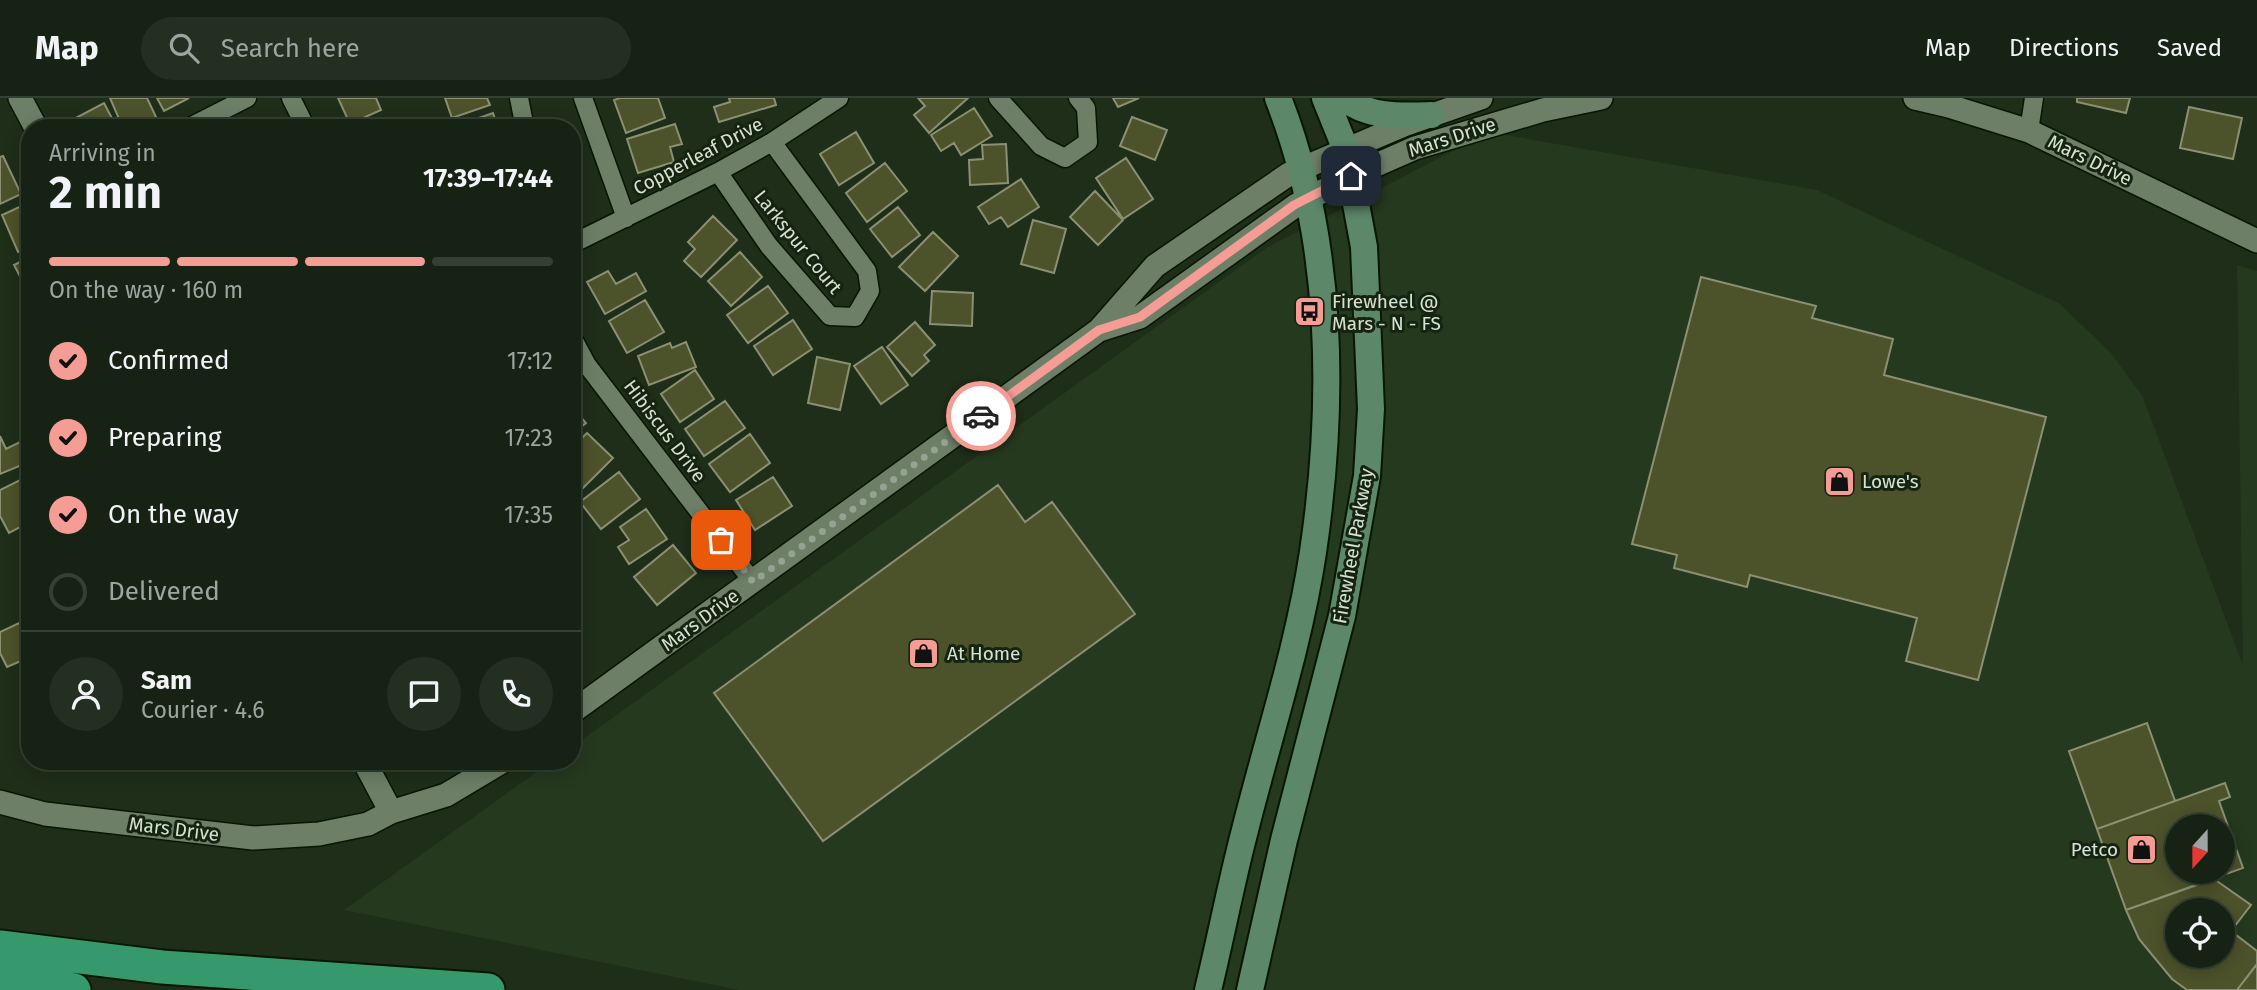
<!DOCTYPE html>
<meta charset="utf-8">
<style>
body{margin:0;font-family:"Fira Sans",sans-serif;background:#232f21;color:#f1f3f6;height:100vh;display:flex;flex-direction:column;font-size:26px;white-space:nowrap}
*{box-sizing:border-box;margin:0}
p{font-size:23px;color:#9ea4a0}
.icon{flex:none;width:38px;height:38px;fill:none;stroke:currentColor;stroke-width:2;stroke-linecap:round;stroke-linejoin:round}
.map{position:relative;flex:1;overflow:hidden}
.drawer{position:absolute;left:21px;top:21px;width:560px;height:651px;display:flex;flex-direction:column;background:#162213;border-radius:28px;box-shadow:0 4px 18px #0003,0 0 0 2px #353f33}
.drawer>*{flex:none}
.needle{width:46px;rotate:201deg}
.tools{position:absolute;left:2165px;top:716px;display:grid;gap:14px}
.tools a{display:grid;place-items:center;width:70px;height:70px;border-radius:50%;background:#162213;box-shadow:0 4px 18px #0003,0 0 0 2px #353f33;font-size:35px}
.pin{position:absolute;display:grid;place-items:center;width:60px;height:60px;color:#fff;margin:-30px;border-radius:14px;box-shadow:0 4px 10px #0006}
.courier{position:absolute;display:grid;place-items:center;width:70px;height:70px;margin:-35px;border:5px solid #f59c95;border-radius:50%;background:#fff;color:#222;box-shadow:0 2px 9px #0007}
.headline em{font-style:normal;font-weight:700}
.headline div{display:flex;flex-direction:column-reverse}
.headline{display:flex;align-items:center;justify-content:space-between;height:119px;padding:0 28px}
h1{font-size:46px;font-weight:700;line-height:52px}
.bar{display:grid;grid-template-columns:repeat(4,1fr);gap:10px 7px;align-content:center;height:84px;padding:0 28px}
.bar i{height:9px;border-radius:5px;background:#353f33}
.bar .on{background:#f59c95}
.bar p{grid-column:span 4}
.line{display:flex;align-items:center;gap:18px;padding:0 28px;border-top:2px solid #353f33}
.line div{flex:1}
.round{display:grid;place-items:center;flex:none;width:74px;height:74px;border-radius:37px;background:#232f21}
ol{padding:0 28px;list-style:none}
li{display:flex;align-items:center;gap:21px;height:77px}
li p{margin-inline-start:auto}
li .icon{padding:7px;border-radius:50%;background:#f59c95;color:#111;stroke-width:4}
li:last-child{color:#9ea4a0}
li i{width:38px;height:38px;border:4px solid #353f33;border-radius:50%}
header{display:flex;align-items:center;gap:42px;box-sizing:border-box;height:98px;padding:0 35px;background:#162213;border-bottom:2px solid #353f33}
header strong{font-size:33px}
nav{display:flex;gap:38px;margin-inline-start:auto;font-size:24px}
.search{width:490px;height:63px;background:#232f21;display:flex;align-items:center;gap:18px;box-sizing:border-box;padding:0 24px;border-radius:38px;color:#9ea4a0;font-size:26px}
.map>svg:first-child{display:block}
.built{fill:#25391e;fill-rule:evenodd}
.building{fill:#4c522a;stroke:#8c9073;stroke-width:2;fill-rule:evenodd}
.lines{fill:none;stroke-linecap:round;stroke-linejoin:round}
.minor-casing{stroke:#081604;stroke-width:21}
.tertiary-casing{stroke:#081604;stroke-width:26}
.secondary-casing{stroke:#081604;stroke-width:30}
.motorway-casing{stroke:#081604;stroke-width:37}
.minor{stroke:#6d7f67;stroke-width:18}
.tertiary{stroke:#6d7f67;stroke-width:23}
.secondary{stroke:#5c8769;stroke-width:26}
.motorway{stroke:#35996d;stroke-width:33}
.done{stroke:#96a292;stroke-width:7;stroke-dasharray:0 12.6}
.route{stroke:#f59c95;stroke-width:9}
.labels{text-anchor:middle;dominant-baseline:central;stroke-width:6;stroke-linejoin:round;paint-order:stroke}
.street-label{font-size:19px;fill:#d7e1d3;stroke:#152410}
.poi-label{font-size:19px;fill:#d7e1d3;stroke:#152410;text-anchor:start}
</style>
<header>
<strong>Map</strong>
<div class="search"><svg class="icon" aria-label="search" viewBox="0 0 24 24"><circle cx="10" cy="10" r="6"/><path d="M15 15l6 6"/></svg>Search here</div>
<nav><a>Map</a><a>Directions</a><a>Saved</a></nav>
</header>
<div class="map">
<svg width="2257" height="892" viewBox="0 0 2257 892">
<rect width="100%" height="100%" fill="#1e2e19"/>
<path class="built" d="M1489,34L1817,92L2060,206L2111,255L2143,299L2243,568L2237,167L2257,173V892H739L344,812L552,663H572V649L1266,150ZM2177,728H2222V774H2177ZM2177,812H2222V858H2177Z"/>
<path class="building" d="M110,0H147L156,19L131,30H123Z
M157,0H189L164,13Z
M338,0H376L381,12L350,26Z
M445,0H487L490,7L452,20Z
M620,0H658L665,20L626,35L614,2Z
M729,0H774L776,7L719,24L714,9L730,4Z
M918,0H968L929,35L914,17L925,8Z
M1113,0H1139L1118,9Z
M2077,0H2130L2126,15L2077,4Z
M104,5L117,30H76L72,22Z
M2189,9L2242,20L2233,61L2180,50Z
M974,10L992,38L961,57L954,45L941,53L931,37Z
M493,15L498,30H450Z
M1132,19L1167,32L1155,62L1120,48Z
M675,26L682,46L670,49L674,64L638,75L627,41Z
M856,34L874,65L839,87L820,56Z
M1006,46L1008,85L970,87L969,62L983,61L982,47Z
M3,58L21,96L0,106V59Z
M1126,60L1153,101L1123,121L1096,80Z
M885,65L907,93L867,124L846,95Z
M1021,81L1039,109L1008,129L1001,119L989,126L978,109Z
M1095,93L1123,122L1098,147L1070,119Z
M28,105L30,148L18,154L2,117Z
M898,109L920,137L892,159L870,131Z
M713,118L737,142L701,179L684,163L695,151L688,144Z
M1033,122L1066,131L1054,175L1021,166Z
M933,134L958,158L925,193L899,169Z
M740,154L762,179L731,208L708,183Z
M30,159V183L24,186L14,167Z
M608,173L616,186L636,175L646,193L605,216L587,184Z
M1701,179L1816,208L1812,220L1893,241L1884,277L2046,319L1978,582L1906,563L1917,520L1750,477L1747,489L1674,470L1677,457L1632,446Z
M768,188L788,215L748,245L727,217Z
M932,193L973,195L972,228L930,226Z
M645,202L664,234L627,255L609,223Z
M793,222L812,251L773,277L754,248Z
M915,224L935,247L924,257L929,263L912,278L887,249Z
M686,244L696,269L649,287L638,258L670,245L672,250Z
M882,249L908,287L881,306L854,268Z
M817,259L850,266L840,312L808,305Z
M695,272L714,301L680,324L661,296Z
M725,303L745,330L704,358L685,331Z
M572,309L586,325L572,336Z
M587,335L613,360L580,393L572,384V350Z
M750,336L770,365L730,394L709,366Z
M0,338L6,351L20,344L29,364L0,376Z
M619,374L640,401L601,431L580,404Z
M30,377V424L9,435L0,418V392Z
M773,379L792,408L755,432L736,402Z
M998,387L1025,424L1052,404L1135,516L823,743L714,595Z
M646,411L667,441L629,466L618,449L629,442L620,429Z
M673,447L696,475L657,507L634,479Z
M19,525L30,549V559L7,569L0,555V534Z
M2147,625L2175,703L2097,731L2069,653Z
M2225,685L2230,699L2219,703L2243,770L2126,812L2097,731ZM2177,728H2222V774H2177Z
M2214,781L2251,807L2231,833L2257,853V866L2237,892H2187L2172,881L2139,841L2126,812ZM2177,812H2222V858H2177Z
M2257,866V892H2237Z"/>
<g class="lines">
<defs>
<path id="minor" d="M291,0L302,22L299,30
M519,0L525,30
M583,0L626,120
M998,0L1041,48L1065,60L1088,44L1086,10L1078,0
M188,30L247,0
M2029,33L2034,0
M718,74L769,148L830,218L855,219L870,193L867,173L772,44
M572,146L718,74L772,44L839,0
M572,239L587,267L753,484"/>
<path id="tertiary" d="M20,0L36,30
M1915,0L1949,8L2029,33L2257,143
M1099,232L1140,219L1295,108L1351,78L1415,50L1543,12L1601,0
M572,614L1099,232L1155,168L1289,76L1404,27L1481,0
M364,663L391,714
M0,704L45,716L253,740L319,736L368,726L391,714L446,697L503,663"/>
<path id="secondary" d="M1344,0C1369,20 1401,18 1431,17
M1208,892C1221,839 1231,785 1245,732C1268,640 1299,548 1313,454C1335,305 1334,142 1278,0
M1250,892L1284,742L1342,518L1367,378L1371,311L1364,149L1346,52L1325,0"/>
<path id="motorway" d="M0,849L162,869L488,892
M0,877L74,892"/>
</defs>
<use href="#minor" class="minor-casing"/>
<use href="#tertiary" class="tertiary-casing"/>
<use href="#secondary" class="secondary-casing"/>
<use href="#motorway" class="motorway-casing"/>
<use href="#minor" class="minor"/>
<use href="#tertiary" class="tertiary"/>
<use href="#secondary" class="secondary"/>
<use href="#motorway" class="motorway"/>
</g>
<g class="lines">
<path class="done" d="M721,442L753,484L981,318"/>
<path class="route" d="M981,318L1099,232L1140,219L1294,107L1351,78"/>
</g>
<defs>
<symbol id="bus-square" viewBox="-11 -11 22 22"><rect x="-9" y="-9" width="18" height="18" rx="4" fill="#f59c95" stroke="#152410"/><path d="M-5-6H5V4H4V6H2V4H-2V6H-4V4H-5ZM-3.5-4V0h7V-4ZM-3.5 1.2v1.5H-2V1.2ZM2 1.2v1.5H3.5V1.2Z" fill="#111"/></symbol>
<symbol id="shop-square" viewBox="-11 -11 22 22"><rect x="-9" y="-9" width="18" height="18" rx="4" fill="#f59c95" stroke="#152410"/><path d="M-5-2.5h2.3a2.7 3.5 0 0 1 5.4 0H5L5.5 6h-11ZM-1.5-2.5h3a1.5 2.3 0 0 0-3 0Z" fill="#111"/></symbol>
</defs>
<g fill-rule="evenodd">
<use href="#bus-square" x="1292" y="196" width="35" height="35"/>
<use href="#shop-square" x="1822" y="366" width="35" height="35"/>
<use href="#shop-square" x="906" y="538" width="35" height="35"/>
<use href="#shop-square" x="2124" y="734" width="35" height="35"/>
</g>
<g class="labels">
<g class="street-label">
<text transform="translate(1452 39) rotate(-18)">Mars Drive</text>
<text transform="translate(698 58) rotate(-28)">Copperleaf Drive</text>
<text transform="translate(2090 62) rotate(26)">Mars Drive</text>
<text transform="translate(798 144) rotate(51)">Larkspur Court</text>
<text transform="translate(665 333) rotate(53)">Hibiscus Drive</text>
<text transform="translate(1353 448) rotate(-80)">Firewheel Parkway</text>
<text transform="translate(700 522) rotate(-36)">Mars Drive</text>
<text transform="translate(174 731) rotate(7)">Mars Drive</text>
</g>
<g class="poi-label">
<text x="1332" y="203">Firewheel @<tspan x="1332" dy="22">Mars - N - FS</tspan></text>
<text x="1862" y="383">Lowe's</text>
<text x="947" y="555">At Home</text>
<text x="2118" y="751" text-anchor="end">Petco</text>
</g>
</g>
</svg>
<div class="tools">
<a><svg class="needle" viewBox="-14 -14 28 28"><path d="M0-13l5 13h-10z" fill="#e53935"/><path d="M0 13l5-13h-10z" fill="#9ea4a0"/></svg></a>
<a><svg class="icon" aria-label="locate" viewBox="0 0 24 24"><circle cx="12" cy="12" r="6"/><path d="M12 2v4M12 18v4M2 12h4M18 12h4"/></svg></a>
</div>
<div class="pin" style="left:721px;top:442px;background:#ea580c"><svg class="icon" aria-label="bag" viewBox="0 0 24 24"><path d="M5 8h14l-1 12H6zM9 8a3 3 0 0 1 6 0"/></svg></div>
<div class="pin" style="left:1351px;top:78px;background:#1f2937"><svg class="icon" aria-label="home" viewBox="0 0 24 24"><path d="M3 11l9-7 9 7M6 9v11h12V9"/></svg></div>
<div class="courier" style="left:981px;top:318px"><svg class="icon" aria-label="car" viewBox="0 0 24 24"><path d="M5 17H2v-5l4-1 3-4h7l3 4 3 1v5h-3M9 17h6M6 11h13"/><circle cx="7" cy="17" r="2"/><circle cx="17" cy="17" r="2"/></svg></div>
<section class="drawer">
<div class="headline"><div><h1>2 min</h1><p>Arriving in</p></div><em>17:39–17:44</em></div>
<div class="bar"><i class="on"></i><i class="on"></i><i class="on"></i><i></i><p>On the way · 160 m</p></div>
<ol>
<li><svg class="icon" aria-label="check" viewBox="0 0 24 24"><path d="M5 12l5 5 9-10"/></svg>Confirmed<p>17:12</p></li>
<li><svg class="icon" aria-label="check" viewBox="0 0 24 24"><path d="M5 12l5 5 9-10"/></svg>Preparing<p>17:23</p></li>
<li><svg class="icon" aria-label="check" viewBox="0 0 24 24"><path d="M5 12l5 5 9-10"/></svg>On the way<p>17:35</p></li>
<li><i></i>Delivered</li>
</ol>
<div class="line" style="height:126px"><a class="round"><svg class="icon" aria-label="person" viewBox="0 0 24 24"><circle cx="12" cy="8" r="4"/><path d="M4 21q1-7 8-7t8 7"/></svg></a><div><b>Sam</b><p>Courier · 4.6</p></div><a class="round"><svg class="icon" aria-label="chat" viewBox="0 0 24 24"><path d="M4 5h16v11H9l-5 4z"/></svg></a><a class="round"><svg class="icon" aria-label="phone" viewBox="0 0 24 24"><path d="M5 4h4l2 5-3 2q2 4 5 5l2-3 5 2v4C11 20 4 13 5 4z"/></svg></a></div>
</section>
</div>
